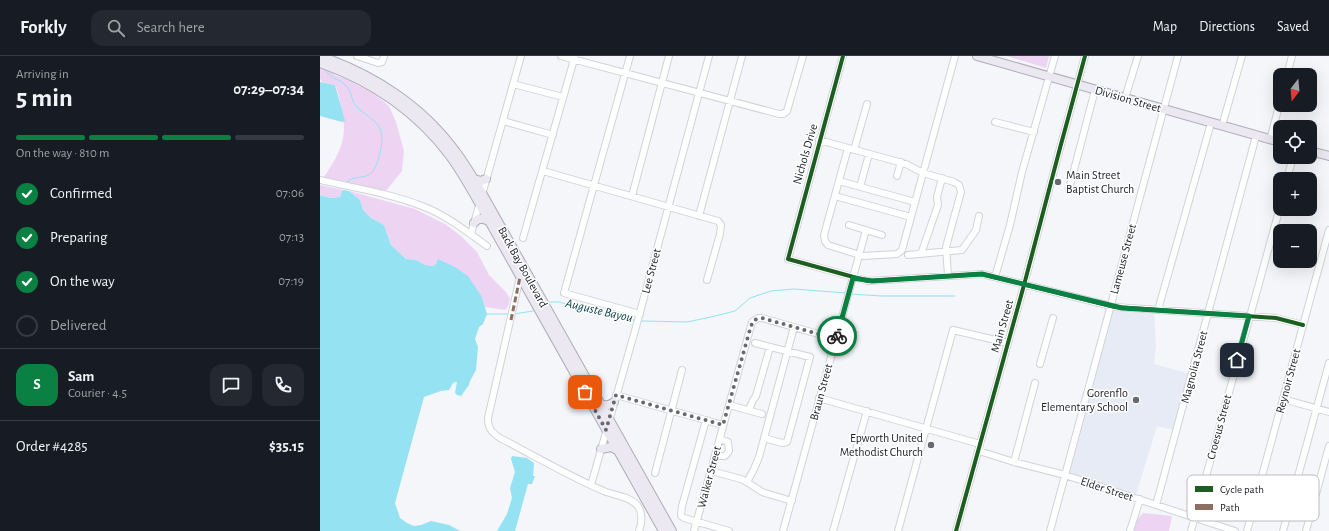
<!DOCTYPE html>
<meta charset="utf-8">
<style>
body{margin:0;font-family:"Alegreya Sans",sans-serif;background:#242831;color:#f1f3f6;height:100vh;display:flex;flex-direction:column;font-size:15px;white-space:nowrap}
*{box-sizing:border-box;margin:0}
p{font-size:13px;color:#9ea1a6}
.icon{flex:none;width:22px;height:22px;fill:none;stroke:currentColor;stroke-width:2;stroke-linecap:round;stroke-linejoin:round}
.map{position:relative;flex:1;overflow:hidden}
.panel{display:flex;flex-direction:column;background:#171b24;width:320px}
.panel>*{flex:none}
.needle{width:26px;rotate:196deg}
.fabs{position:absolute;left:953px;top:12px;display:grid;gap:8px}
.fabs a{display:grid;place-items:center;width:44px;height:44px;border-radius:8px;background:#171b24;box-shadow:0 4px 16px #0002;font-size:20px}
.pin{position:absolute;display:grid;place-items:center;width:34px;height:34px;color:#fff;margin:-17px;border-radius:8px;box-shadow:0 2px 6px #0006}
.courier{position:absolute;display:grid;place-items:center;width:40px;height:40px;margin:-20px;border:3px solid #0b8043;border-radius:50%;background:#fff;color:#222;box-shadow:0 1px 5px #0007}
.headline em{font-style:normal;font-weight:700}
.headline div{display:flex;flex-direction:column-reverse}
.headline{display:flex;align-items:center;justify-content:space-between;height:68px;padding:0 16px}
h1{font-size:26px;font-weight:700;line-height:30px}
.bar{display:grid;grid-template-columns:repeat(4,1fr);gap:6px 4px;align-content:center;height:48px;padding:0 16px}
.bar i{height:5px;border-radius:3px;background:#363941}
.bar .current{background:#0b8043}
.bar p{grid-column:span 4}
.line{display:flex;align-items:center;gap:10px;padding:0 16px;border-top:1px solid #363941}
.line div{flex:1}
.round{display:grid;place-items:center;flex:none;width:42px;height:42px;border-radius:12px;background:#242831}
ol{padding:0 16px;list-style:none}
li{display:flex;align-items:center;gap:12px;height:44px}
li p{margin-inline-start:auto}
li .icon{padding:4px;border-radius:50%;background:#0b8043;color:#fff;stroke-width:4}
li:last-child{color:#9ea1a6}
li i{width:22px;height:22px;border:2px solid #363941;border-radius:50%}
header{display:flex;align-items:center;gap:24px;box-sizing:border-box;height:56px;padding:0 20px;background:#171b24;border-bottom:1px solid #363941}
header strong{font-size:19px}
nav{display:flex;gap:22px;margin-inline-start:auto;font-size:14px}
.search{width:280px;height:36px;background:#242831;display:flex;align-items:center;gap:10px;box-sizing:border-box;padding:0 14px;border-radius:12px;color:#9ea1a6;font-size:15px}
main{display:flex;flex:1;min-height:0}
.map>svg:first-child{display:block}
.built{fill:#e7ebf6}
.green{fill:#eed4f3}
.water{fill:#95e2f2}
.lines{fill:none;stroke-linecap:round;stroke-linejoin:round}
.stream{stroke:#95e2f2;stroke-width:1}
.minor-casing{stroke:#d1d3d8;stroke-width:8}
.major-casing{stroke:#aeacba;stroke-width:10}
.minor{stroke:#fdfefe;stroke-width:6}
.major{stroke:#ebe8f1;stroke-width:8}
.quiet{stroke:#8d6e63;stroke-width:3;stroke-dasharray:6 3;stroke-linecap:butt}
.cycleway-casing{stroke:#fff;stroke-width:6}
.cycleway{stroke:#1b5e20;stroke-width:4}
.done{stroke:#686a70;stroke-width:4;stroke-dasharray:0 7.2}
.route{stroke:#0b8043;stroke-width:5}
.poi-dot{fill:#686a70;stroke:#fff;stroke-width:1.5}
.labels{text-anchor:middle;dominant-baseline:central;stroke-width:3;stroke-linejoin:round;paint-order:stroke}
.street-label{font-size:12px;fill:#1c1e26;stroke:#fff}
.poi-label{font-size:12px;fill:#1c1e26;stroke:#fff;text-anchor:end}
.water-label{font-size:13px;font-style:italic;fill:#033942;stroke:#fff}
.key{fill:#fff;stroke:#bbbcbe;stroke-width:1}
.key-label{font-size:11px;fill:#1c1e26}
</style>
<header>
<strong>Forkly</strong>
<div class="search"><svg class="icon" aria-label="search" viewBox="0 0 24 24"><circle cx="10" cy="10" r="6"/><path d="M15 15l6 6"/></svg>Search here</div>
<nav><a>Map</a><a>Directions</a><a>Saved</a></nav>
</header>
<main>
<section class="panel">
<div class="headline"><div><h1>5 min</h1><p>Arriving in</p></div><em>07:29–07:34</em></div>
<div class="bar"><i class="current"></i><i class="current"></i><i class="current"></i><i></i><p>On the way · 810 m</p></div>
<ol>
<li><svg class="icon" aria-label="check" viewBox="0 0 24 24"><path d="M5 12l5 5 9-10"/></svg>Confirmed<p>07:06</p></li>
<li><svg class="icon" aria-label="check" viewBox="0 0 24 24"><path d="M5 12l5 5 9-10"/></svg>Preparing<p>07:13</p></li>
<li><svg class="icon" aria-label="check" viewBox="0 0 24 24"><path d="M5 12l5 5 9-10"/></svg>On the way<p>07:19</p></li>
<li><i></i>Delivered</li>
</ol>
<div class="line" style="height:72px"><b class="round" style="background:#0b8043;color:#fff">S</b><div><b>Sam</b><p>Courier · 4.5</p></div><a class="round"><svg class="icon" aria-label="chat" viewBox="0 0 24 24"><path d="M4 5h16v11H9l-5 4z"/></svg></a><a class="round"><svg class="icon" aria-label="phone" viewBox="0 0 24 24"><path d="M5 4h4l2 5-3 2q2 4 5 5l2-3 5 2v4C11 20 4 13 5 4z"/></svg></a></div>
<div class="line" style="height:52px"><div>Order #4285</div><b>$35.15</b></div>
</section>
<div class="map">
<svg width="1009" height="475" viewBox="0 0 1009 475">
<rect width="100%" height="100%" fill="#f4f6fa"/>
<path class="built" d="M793,255L834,258L836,287L834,308L870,318L854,374L837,370L816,439L749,417Z"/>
<path class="green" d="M0,0L15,19L26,23L53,37L69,50L76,66L84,95L82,115L66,135L4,121C22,94 29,80 20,47C19,41 18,35 15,29L2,26L0,23Z
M687,0H729L726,12Z
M0,129L24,134L22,135L20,141L10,142L0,139Z
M29,135L95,153L125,168L141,180L157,196L169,219L186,236L190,243L188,250L185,254L165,251L162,241L118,204L116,208L113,210L105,209L96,204L86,203L71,189L64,169L51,162L43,154L40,144Z
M823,457L852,460L849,475H813L817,464Z"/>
<path class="water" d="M0,26L15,29L25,65L22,66L0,60Z
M24,134L29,135L40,144L43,154L51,162L64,169L71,189L86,203L96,204L105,209L113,210L116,208L118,203L135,211L148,220L162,241L167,258L163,268L159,271L155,283L158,291L156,314L150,325L149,329L141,340L137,339L135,337L137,326H135L133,327L129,334L121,335L104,341L75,447L80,462L87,467L94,470L101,469L111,465L129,469L140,475H0V139L10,142L20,141L22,135Z
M192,400L207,402L214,407L213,420H215L212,428H208L195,475H177L187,458L192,442L190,432L195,416L191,403Z"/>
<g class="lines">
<path class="stream" d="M4,12C11,25 19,21 27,31C32,36 31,44 36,50C43,58 54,62 59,71C66,80 59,106 53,115C46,125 32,118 26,127
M531,238L561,240H635
M228,246H239L305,264H316
M167,258H189
M194,258L213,255
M321,265L367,266L391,261L415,255L430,242L451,235L474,233L526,237"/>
<defs>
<path id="minor" d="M37,0L58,7L62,6L64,0
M241,0L459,58H463L467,55L483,0
M310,0L244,237L320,258
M523,0L468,203L548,225L662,218L795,251L941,261L956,262L983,269
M967,19L972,0
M193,28L243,41
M805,42L818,0
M183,65L233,79
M675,66L714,76
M902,70L922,0
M499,84L586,108L603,117L634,126L639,129L641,136L626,191L628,220
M950,84L960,46
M528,92L504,179L505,185L508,189L543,200L577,198L582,194L635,0
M534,94L547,48
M223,115L398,165L401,169L400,178L387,224
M577,120L581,106
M967,123L973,101
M0,124C34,132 69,137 102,150C126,159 146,175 167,190
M519,125L595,146
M540,131L549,98
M749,133L775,34
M312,140L349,0
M515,140L591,161
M379,160L422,0
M529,169L562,179
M151,178L201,0
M203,182L255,0
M601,198L618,149L617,141L622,122
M588,199L642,194L656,174L659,160
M200,221L168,362C168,372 171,376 180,382C215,400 250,421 286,436C296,439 310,441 317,449C323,456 322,467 319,475
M675,221L690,169L702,116L735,0
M838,254L891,67
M435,287L490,301L467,386L462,387L444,382
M720,308L733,262
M296,339L403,369
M499,342L660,388
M963,343L1009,356
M409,349L442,358
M429,354L433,344L436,340L450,291
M386,364L362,450L361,460L364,462L409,475
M659,395L694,406L745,419L915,475
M395,400H405L409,395L408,386L400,383
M694,406L715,327
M391,415L421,423L427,426L442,436L472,445
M335,417L362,314
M427,426L434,413L439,401L474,271
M271,429L316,271L389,0
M836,449L936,80
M374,475L432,266L438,262H442L516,283
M463,475L546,174
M513,475L547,355
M578,475L633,274L688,287
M636,475L704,229L740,92L765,0
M730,475L858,0
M810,475L820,443
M871,475L960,151
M927,475L1009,174
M963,475L1009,307
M986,475L1009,390"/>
<path id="major" d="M0,0C53,18 103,50 136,96C146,109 154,123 162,137L352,475
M657,0L960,86
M0,7C51,25 97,56 130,100C141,115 150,131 159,147L343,475
M990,95L1009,100
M154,123L161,125L166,123
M154,167L158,163H164L169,165
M280,348C286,350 289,350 294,346
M281,393L291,391L297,394"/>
</defs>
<use href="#minor" class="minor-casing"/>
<use href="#major" class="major-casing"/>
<use href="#minor" class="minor"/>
<use href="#major" class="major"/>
<path class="quiet" d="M191,264L200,221"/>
<defs>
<path id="cycleway" d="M523,0L468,203L548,225L662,218L795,251L941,261L956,262L983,269
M636,475L704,229L740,92L765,0"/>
</defs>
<use href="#cycleway" class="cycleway-casing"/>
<use href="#cycleway" class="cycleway"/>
</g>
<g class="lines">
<path class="done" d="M265,336L286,374L296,339L403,369L431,270L434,264L442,262L516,283L517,280"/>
<path class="route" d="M517,280L533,222L552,225L662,218L802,252L929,260L917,304"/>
</g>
<g class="poi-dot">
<circle cx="738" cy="126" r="4"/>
<circle cx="816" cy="344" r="4"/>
<circle cx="611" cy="389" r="4"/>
</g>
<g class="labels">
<g class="street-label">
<text transform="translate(808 43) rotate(16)">Division Street</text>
<text transform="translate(485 98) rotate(-74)">Nichols Drive</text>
<text transform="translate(803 203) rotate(-75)">Lameuse Street</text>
<text transform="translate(203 211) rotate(61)">Back Bay Boulevard</text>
<text transform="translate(331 215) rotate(-75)">Lee Street</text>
<text transform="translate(682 270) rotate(-74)">Main Street</text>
<text transform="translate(874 311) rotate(-75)">Magnolia Street</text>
<text transform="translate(968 325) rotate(-75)">Reynoir Street</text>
<text transform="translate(501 336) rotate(-75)">Braun Street</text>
<text transform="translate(899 371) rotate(-75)">Croesus Street</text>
<text transform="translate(389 421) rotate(-75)">Walker Street</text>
<text transform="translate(787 433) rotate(18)">Elder Street</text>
</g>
<g class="poi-label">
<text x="746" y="119" text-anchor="start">Main Street<tspan x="746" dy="14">Baptist Church</tspan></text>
<text x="808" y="337">Gorenflo<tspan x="808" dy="14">Elementary School</tspan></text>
<text x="603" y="382">Epworth United<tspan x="603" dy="14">Methodist Church</tspan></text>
</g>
<g class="water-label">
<text transform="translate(279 255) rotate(13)">Auguste Bayou</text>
</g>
</g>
<rect x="867" y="419" width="132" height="46" rx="6" class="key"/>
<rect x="875" y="430" width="18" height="6" fill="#1b5e20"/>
<rect x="875" y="448" width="18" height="6" fill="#8d6e63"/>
<g class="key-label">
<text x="900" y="437">Cycle path</text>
<text x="900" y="455">Path</text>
</g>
</svg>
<div class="fabs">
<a><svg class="needle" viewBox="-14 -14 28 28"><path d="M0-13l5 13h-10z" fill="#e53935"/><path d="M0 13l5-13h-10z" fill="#9ea1a6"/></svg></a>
<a><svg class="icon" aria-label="locate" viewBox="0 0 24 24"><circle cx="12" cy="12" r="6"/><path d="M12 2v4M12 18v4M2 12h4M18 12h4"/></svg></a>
<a>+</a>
<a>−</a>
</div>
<div class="pin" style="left:265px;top:336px;background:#ea580c"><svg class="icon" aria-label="bag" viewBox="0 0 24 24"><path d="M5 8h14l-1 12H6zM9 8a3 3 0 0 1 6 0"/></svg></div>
<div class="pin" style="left:917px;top:304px;background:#1f2937"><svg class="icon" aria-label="home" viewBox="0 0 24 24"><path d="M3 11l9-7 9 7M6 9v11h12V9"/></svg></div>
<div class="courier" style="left:517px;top:280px"><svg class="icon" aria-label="bike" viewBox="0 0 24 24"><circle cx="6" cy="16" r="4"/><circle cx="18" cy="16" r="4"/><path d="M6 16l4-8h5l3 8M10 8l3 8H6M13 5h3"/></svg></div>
</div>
</main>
